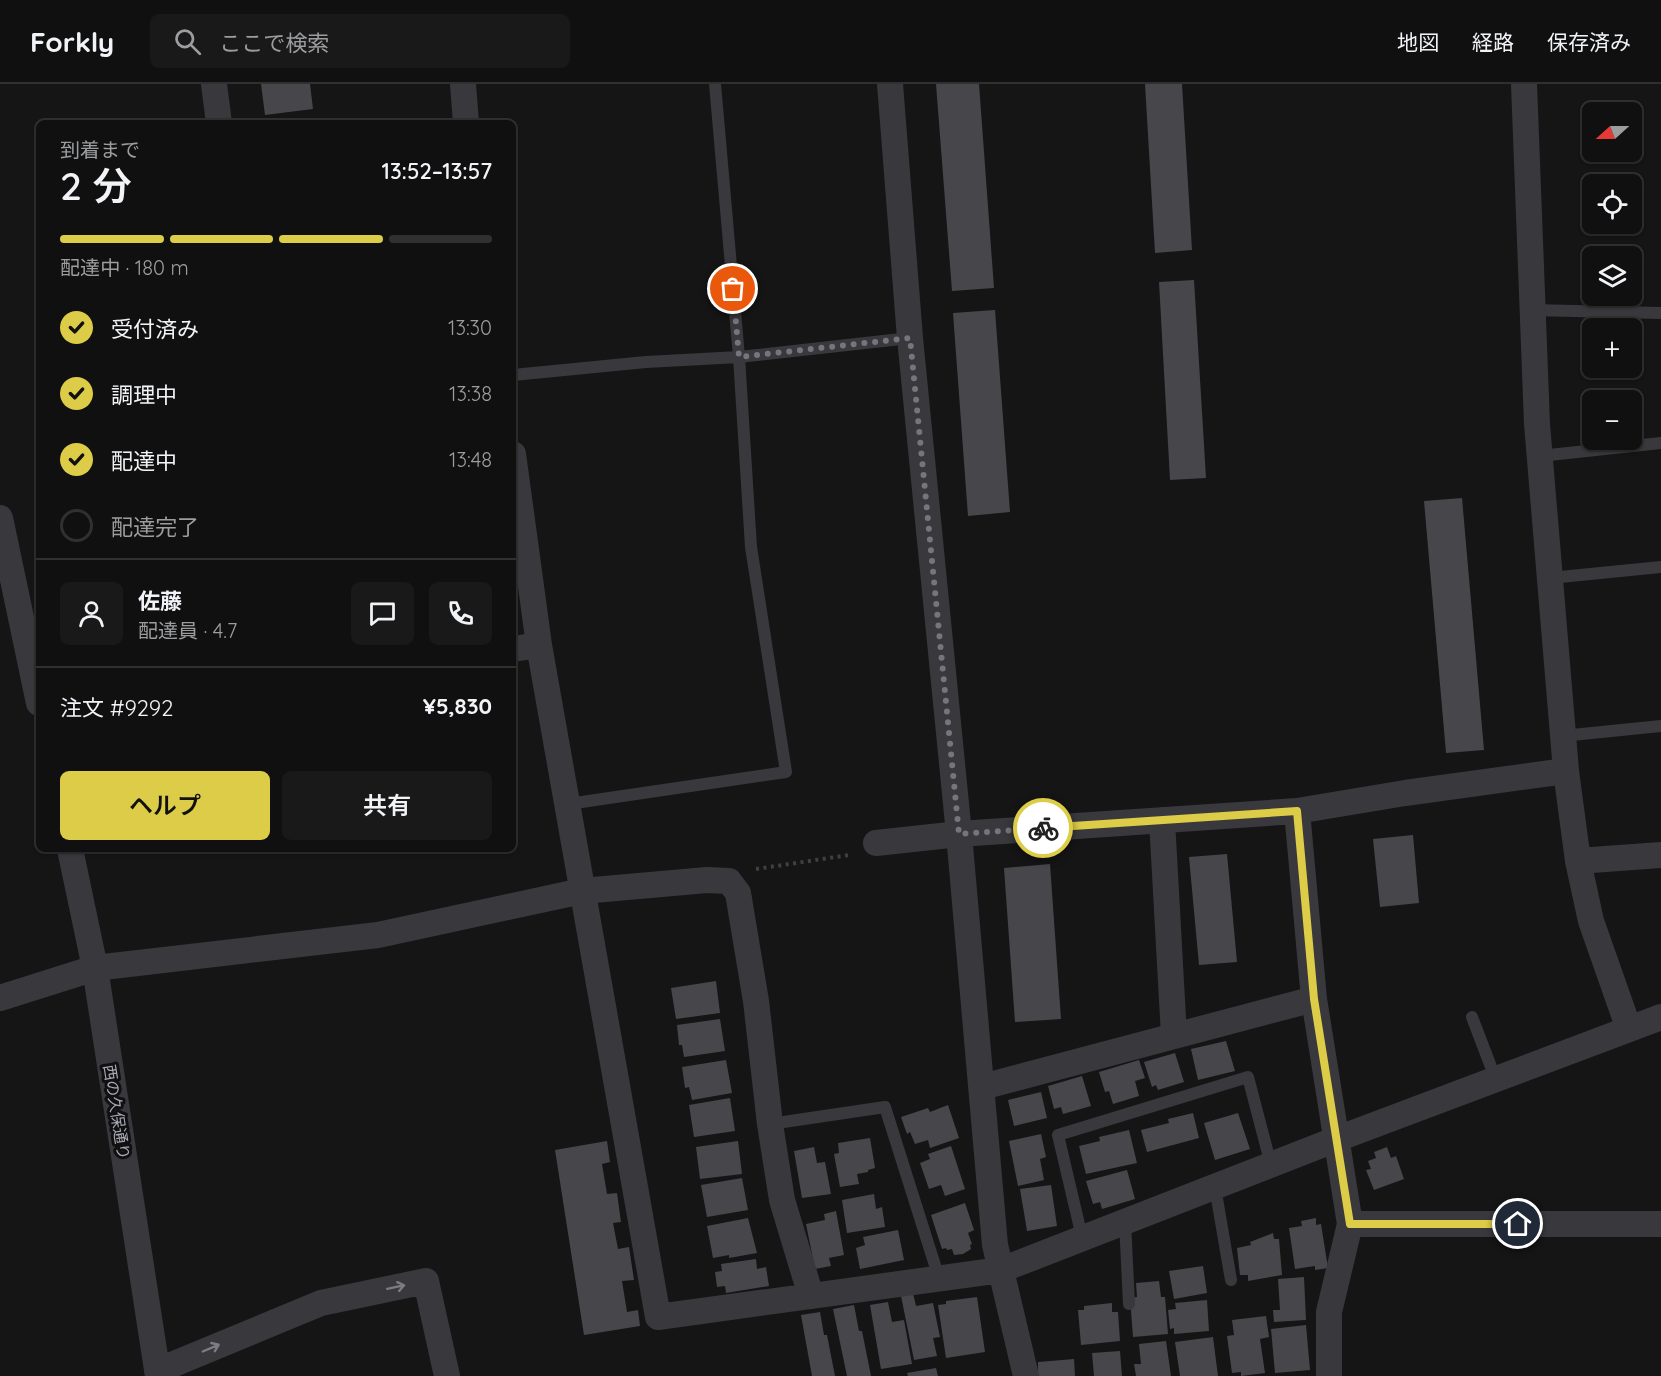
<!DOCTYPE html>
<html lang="ja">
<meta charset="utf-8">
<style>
body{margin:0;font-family:Quicksand,"Noto Sans JP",sans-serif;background:#191919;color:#f1f3f6;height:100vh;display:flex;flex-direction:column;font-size:22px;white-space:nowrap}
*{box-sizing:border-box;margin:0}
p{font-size:20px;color:#9c9d9f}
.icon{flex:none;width:33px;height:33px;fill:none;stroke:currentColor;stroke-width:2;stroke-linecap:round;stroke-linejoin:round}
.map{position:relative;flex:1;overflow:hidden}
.panel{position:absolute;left:36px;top:36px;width:480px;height:732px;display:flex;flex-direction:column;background:#101010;border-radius:9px;box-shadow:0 2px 4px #0004,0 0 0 2px #303030}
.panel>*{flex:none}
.needle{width:39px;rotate:249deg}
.fabs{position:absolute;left:1582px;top:18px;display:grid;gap:12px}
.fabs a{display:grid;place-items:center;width:60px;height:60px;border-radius:9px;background:#101010;box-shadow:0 2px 4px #0004,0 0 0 2px #303030;font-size:30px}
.pin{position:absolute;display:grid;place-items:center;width:51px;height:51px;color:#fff;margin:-26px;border:3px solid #fff;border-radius:50%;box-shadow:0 2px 6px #0007}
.courier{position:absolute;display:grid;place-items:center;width:60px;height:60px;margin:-30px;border:4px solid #dccc47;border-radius:50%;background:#fff;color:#222;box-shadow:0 2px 8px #0007}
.headline em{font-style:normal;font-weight:600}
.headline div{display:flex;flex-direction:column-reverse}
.headline{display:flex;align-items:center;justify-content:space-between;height:102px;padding:0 24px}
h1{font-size:39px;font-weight:600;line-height:45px}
.bar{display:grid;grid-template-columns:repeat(4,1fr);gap:9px 6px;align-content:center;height:72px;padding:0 24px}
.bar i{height:8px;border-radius:4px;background:#303030}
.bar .active{background:#dccc47}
.bar p{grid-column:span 4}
.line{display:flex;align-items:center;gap:15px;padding:0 24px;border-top:2px solid #303030}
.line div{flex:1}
.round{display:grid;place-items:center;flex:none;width:63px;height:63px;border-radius:9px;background:#191919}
ol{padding:0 24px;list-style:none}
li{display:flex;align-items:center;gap:18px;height:66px}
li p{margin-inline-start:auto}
li .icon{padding:6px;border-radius:50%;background:#dccc47;color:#111;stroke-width:4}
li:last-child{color:#9c9d9f}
li i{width:33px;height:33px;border:3px solid #303030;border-radius:50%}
.primary-button{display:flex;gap:12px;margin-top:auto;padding:12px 24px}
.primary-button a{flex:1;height:69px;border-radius:9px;background:#dccc47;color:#111;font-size:24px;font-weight:600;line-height:69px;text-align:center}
.primary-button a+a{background:#191919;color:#f1f3f6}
header{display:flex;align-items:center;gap:36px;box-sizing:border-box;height:84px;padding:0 30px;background:#101010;border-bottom:2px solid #303030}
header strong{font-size:28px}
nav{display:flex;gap:33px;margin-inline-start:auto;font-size:21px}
.search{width:420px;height:54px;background:#191919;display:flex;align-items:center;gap:15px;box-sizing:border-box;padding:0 21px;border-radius:9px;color:#9c9d9f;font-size:22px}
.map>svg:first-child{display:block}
.building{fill:#47474b}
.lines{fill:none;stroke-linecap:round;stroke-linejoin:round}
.path{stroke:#3f3f44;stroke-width:4;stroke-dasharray:3 4.5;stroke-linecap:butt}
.lane{stroke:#39383d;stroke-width:12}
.street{stroke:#39383d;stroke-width:26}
.oneway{stroke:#7c7c85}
.done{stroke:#75757d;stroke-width:6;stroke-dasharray:0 10.8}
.route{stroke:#dccc47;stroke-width:8}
.labels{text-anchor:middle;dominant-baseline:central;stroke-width:6;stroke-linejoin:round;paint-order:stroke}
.street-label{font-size:16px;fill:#a8a9b5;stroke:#101011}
</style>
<header>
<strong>Forkly</strong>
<div class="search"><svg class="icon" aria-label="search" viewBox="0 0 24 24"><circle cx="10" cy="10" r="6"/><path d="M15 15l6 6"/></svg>ここで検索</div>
<nav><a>地図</a><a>経路</a><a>保存済み</a></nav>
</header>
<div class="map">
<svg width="1661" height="1292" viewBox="0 0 1661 1292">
<rect width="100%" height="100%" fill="#151516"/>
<path class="building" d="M261,0H310L313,25L265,31Z
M936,0H979L994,204L952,207Z
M1145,0H1182L1192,166L1155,169Z
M1194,196L1206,394L1170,396L1159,198Z
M995,226L1010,428L968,432L953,229Z
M1462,414L1484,666L1446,669L1424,417Z
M1413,751L1419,819L1380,823L1373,755Z
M1227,770L1237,878L1199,881L1189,773Z
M1050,780L1061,935L1015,938L1004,784Z
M716,897L720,929L676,935L671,904Z
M720,935L725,967L684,973L682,961H679L677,941Z
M1226,957L1235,987L1198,996L1191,965Z
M1175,969L1184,998L1158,1006L1156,1001L1152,1003L1144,978Z
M726,976L732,1009L692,1016L689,1003L685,1004L682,983Z
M1139,976L1145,994L1135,997L1139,1012L1113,1020L1109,1007L1105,1008L1099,988Z
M1082,992L1091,1022L1063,1030L1061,1023L1054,1025L1048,1002Z
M1041,1008L1047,1034L1014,1042L1008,1016Z
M730,1014L735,1047L694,1053L689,1021Z
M948,1021L959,1054L930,1064L928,1056L915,1060L910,1048L907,1050L901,1033L928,1024L930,1028Z
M1193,1029L1199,1054L1147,1068L1141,1046L1169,1039L1168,1035Z
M1238,1029L1250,1065L1215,1076L1204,1039Z
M1129,1046L1137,1079L1086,1090L1079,1062L1100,1057L1099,1053Z
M1041,1050L1046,1073L1040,1075L1044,1096L1018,1102L1009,1057Z
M870,1054L875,1084L868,1086V1088L857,1090L859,1100L840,1103L834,1070L839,1069L838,1059Z
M607,1057L610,1078L602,1080L607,1110L617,1109L621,1138L613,1139L618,1165L629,1163L634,1196L622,1197L627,1228L638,1226L640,1242L584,1251L555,1066Z
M738,1057L742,1090L700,1095L696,1063Z
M951,1062L965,1105L945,1112L941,1101L929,1105L920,1079L930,1075L928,1070Z
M814,1063L817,1079L825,1078L831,1110L802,1114L794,1067Z
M1387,1063L1391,1074L1396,1072L1404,1095L1374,1106L1366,1086L1371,1085L1368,1077L1376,1074L1374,1068Z
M1127,1086L1135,1115L1102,1125L1100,1118L1093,1120L1086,1097Z
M742,1094L748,1126L707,1133L701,1101Z
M1051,1101L1057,1142L1027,1147L1020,1105Z
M874,1110L876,1125L882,1123L885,1143L847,1149L842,1116Z
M965,1119L974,1146L968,1149L972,1160L970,1161L971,1165L963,1170L954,1171L952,1165L947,1166L946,1164L942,1165L931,1131Z
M836,1127L844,1171L829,1174L831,1182L815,1185L806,1140L825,1136L824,1130Z
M748,1134L757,1169L729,1174V1171L713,1174L707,1142Z
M1316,1134V1141L1321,1140L1328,1184L1315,1186V1182L1295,1185L1289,1144L1302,1142L1301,1137Z
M898,1146L904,1176L860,1185L856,1164L865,1161L863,1153Z
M1273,1149L1274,1155H1279L1282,1191L1248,1197V1191H1240L1237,1164L1251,1161L1250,1158Z
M756,1175L757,1185L766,1183L769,1202L726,1209L725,1202L717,1203L715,1188L722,1187L721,1180Z
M1203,1182L1207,1209L1174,1215L1169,1187Z
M1304,1193L1306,1236L1274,1238L1273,1226H1280L1278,1195Z
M1159,1197L1161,1213H1165L1168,1250L1133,1253L1130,1214L1137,1213L1136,1199Z
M913,1209L916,1222L933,1219L940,1253L933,1254L937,1272L914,1276L901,1212Z
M977,1213L985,1268L946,1274L938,1221L946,1220V1217Z
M1207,1216L1209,1247L1174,1250V1244L1170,1245L1168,1226L1176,1225L1175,1219Z
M888,1218L892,1238L904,1236L912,1280L881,1285L870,1221Z
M1112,1219V1228H1118L1120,1257L1081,1261L1078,1226H1084V1222Z
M854,1221L859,1247H862L871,1292H847L833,1225Z
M820,1228L824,1251H827L835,1292H812L801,1231Z
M1266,1232L1269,1253L1260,1255L1265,1289L1241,1292V1288L1232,1289L1227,1252L1234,1251L1232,1236Z
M1306,1241L1310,1286L1275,1289L1271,1245Z
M1213,1253L1218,1292H1180L1175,1258Z
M1166,1257L1171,1292H1136L1134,1280H1141L1139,1260Z
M1120,1267L1122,1292H1094L1092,1269Z
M1074,1275L1075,1292H1038V1278Z
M936,1284L938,1292H908L907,1289Z"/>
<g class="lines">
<path class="path" d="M756,785L849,771"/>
<path class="lane" d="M1531,226L1661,229
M513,291L646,278L739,273L910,254
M1540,372L1661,359
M1550,494L1661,483
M1562,652L1661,642
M568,720L786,688L751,463L739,273L715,0
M1472,933L1496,996
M770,1040L885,1023L939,1194
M1215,1103L1231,1196
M1125,1138L1129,1220
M1082,1153L1058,1051L1248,993L1271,1081"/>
<path class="street" d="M214,0L219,39
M463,0L466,39
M890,0L910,254L959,750L995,1161L1026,1292
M513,370L539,561L658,1233L1001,1186L1337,1055L1661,933
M0,434L39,619
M513,565L539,561
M1566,687L1578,777L1591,837L1629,945
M1297,727L1314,915L1350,1140L1329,1228V1292
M1162,736L1174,952
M876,759L959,750L1297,727L1405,709L1566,687L1537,340L1524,0
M70,765L95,884L158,1292
M1578,777L1661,771
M0,914L95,884L378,851L582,807L707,796L729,797L738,809L756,917L770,1040L782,1116L811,1212
M982,1003L1314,915
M1350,1140H1661
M157,1287L321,1219L426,1197L447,1292"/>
</g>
<defs><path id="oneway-shaft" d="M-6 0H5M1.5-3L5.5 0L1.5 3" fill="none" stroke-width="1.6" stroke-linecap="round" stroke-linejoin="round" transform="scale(1.5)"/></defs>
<g class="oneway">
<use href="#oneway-shaft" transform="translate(396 1203) rotate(-12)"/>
<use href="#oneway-shaft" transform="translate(211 1264) rotate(-23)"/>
</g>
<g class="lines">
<path class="done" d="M733,205L739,273L910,254L959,750L1043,744"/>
<path class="route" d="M1043,744L1297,727L1314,915L1350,1140H1518"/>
</g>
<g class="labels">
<g class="street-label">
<text transform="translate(117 1028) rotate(81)">西の久保通り</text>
</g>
</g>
</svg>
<div class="fabs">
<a><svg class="needle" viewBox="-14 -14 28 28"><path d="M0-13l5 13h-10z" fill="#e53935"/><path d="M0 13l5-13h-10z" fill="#9c9d9f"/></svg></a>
<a><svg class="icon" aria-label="locate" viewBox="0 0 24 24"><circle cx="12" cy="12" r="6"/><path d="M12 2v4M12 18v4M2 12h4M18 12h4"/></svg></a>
<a><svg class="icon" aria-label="layers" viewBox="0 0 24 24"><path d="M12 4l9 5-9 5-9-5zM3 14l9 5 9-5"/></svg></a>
<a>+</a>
<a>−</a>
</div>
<div class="pin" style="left:733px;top:205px;background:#ea580c"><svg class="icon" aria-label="bag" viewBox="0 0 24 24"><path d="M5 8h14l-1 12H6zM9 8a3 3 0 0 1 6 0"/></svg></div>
<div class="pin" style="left:1518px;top:1140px;background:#1f2937"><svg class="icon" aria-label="home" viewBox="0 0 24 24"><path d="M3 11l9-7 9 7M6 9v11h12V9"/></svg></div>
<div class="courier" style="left:1043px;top:744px"><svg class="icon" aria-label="bike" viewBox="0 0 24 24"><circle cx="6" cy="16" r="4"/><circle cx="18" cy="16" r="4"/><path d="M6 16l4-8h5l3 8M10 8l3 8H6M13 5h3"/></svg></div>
<section class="panel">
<div class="headline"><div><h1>2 分</h1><p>到着まで</p></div><em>13:52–13:57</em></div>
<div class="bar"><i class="active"></i><i class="active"></i><i class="active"></i><i></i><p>配達中 · 180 m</p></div>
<ol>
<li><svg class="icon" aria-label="check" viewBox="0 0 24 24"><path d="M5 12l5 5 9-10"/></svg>受付済み<p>13:30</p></li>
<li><svg class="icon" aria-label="check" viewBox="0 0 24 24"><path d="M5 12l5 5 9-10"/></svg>調理中<p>13:38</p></li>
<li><svg class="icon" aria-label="check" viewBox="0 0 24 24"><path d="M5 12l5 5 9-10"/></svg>配達中<p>13:48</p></li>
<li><i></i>配達完了</li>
</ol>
<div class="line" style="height:108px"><a class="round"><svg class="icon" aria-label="person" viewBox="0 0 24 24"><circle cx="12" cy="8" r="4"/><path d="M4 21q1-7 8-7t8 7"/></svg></a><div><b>佐藤</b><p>配達員 · 4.7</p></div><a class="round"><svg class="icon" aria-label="chat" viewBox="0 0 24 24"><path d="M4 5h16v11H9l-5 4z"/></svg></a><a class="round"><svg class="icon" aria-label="phone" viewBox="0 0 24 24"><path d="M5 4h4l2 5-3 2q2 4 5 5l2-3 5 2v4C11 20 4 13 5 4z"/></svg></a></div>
<div class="line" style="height:78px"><div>注文 #9292</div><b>¥5,830</b></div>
<div class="primary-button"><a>ヘルプ</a><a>共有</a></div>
</section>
</div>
